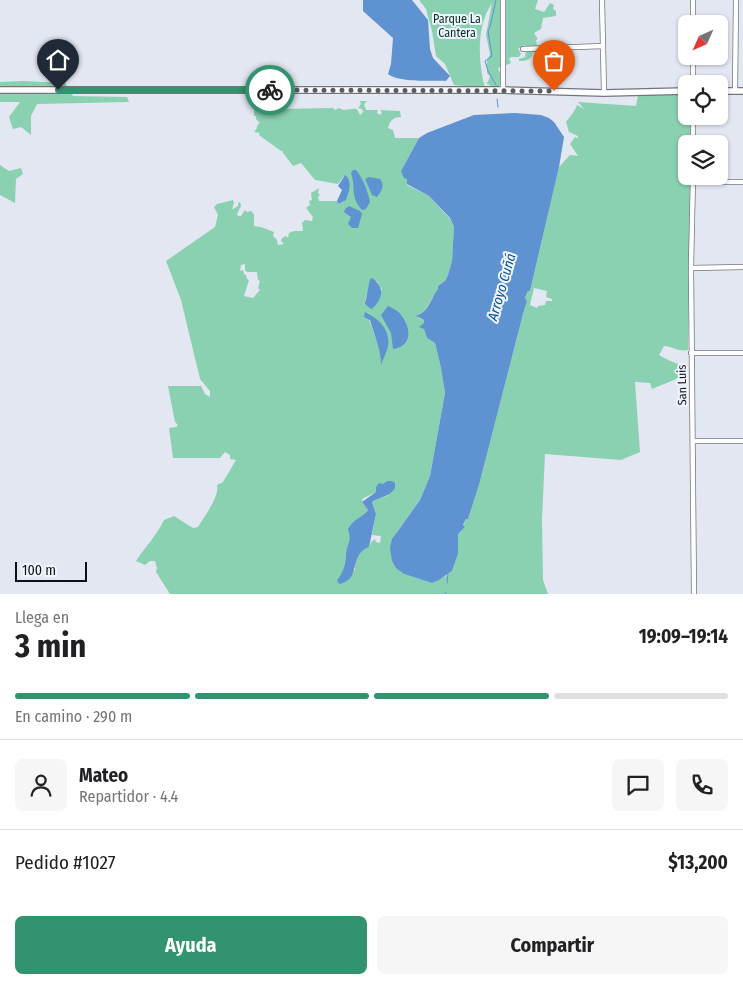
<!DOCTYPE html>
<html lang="es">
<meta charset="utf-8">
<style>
body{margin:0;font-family:"Fira Sans Condensed",sans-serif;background:#f6f6f6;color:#202124;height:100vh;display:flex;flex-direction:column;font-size:19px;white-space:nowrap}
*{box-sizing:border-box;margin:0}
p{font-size:16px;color:#757577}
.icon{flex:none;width:28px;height:28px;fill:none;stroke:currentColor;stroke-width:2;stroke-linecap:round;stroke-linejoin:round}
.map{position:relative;height:594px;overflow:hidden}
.panel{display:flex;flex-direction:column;background:#fff;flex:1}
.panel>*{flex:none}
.needle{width:32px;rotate:225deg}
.controls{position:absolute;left:678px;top:15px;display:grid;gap:10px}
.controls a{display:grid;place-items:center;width:50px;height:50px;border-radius:8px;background:#fff;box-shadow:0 1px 4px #0004;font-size:25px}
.scale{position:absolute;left:15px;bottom:12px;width:72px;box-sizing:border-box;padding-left:5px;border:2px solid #0f1014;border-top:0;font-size:14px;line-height:18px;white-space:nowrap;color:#0f1014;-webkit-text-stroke:4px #f1f5fd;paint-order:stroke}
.pin{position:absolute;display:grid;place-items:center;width:42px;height:42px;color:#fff;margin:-51px -21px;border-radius:50% 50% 50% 0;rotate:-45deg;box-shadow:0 0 5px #0007}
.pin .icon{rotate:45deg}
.courier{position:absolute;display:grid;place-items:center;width:50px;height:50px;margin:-25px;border:4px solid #32946f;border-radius:50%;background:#fff;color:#222;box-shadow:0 1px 6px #0007}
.head em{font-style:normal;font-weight:700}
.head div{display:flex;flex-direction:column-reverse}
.head{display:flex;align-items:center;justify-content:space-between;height:85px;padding:0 15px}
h1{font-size:32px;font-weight:700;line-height:38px}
.bar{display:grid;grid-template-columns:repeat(4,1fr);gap:8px 5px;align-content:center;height:60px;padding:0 15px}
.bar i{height:6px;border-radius:4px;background:#e0e0e0}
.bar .current{background:#32946f}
.bar p{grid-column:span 4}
.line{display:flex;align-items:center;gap:12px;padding:0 15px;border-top:1px solid #e0e0e0}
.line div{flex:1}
.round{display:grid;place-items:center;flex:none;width:52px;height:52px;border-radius:8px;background:#f6f6f6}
.primary-button{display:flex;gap:10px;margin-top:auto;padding:10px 15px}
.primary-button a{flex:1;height:58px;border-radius:8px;background:#32946f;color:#fff;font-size:20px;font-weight:700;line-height:58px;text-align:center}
.primary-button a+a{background:#f6f6f6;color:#202124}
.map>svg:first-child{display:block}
.green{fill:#8ad1b1;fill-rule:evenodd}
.water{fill:#5e92d1}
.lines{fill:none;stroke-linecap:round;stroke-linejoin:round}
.stream{stroke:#5e92d1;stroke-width:1}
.street-casing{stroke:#72757f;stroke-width:6}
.secondary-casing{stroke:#72757f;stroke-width:8}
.street{stroke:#fff;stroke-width:4.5}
.secondary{stroke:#fff;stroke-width:5.5}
.done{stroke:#595b62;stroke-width:5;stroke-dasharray:0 9}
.route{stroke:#32946f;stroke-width:6}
.labels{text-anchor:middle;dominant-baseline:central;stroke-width:4;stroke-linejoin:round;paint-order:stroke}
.park-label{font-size:12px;fill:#053323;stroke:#f1f5fd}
.street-label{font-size:12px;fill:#0f1014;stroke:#f1f5fd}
.water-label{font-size:14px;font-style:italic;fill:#0653a0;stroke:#f1f5fd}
</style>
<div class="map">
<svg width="743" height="594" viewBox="0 0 743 594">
<rect width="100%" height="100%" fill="#e3e7f2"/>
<path class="green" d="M419,0H538L535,9L544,12L550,3L554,5L553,9L556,11V16L543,18L541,29L534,33L538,39L536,40L537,46L542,49L533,53C531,60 527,61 519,61V59L525,57L526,50L529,48L523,45L522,48H518L521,54L519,57H511L509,59L511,63L506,65L504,62L498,69C503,76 501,82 498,90L486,83L488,82L490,76L487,73V61L490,54L486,35L492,3C476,27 478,61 485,88L454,85L445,64L436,56L432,31L426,9Z
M23,81L65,83L73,96L127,97L129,102L37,104L31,116V135L21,127L13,129L9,117L20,102H0V82Z
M638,95H686V116H691L690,144H686V176H690L688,350C677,352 673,346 664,346L659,355C668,361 678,363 687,368L685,374C674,381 663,384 652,389L650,383L635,382L640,452L621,460L545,454L542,519L543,580L548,594H170L156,572L157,568L155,561H150L145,565L136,561C145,547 157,535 164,520L174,516L193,528L198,527C204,517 220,496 217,485L223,482L236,460L230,459V455L225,452L220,458H173L169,428L176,427L178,425L175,422L168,386H201L205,394L210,397V391L200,379L181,300L166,261L215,227L218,215L214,207L217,204L233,200L234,203L232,209H233L238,206V203L240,202L241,206L237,214L238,216H241L245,210L247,212L251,211L254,214V226L261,227L274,232L273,236L277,240L278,245L284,244L281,241L282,238L286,236L288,238L289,233L294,231H303L302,223L305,220L312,221L313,217L306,208L310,205L309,201L312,200L311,193L319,188L318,193L320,195L318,197L319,201H337L339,204C353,198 348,187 344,176L338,184L315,180L301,163L293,166L283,153L282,150L281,151L259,135V132L256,133L254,130H256L258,124L260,123L256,119V116H254V108L267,110L279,108L281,109L333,108L335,110L339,108L343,110C348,110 351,108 357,109L360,115L363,112L362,109L358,108L361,104L360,101H367L364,104L366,110H378L377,113L380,115L382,112L380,110L400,111L401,117C394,117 390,120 388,128L393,130L395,138H419L401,171L407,179V185L429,196L450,219L454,227L452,261L448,275L445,281L438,286V289C431,299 427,309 418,318L424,320V329L427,338L435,343L441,368L445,393L430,476L420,500L396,533L404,574L432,583L446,576L452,571L458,554V534L465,527L463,526L466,519H468L479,485L523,314L527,301L525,299L528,291H530L559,167L570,155L578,156L570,144L575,137L578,138V136L569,132L566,122C570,117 575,111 577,105L584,109L578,102L636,106ZM245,264V270L247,272H257L258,280L260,281L258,288L260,290L253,298L244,296L249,280L247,279L246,275L244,274L243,270L240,271L241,265ZM377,281L382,290L365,300L369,287ZM534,288L547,291L546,297L552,299V301H546L545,305L538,306L537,308L530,305ZM367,312L374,318L388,346L381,362C381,347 371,328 367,312ZM387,481L388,496L378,498L372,502L376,514L372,535L381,536L380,543L376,542L375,539L371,542L369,547C359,551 355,559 355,570L337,580C348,567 343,563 347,549C351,536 360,521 368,509L363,504L362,499L376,492Z
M0,165L9,171L21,168L23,174L16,179L15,203L0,195Z"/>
<path class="water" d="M363,0H412L428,20L430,49L433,58L450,76L446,81C431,80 400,83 388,74L391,64L393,38L363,11Z
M515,113L541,115L549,118L554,122L564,137L559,167L530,291H528L525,298L527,301L523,314L479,485L468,519H466L463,525L465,527L458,534V554L452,571L439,580L432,583L404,574L396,568L392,561L390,548L392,539L420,500L430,476L445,393L441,368L435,343L427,338L424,329L419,327L424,323V320L416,316C428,313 431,298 438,289V286L445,281L448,275L452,261L454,227L450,218L429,196L407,184V179L404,178L401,171L419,138L427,133L474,115Z
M353,170H356C363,178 368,192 370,202L366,209L362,210C350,197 356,188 351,173Z
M345,175C353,181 349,192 346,200L339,204L337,201L342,190L338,186Z
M369,177L380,179C385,186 382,190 377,197L372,195L365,179Z
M349,206L360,211L362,214L358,228H352L348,224L351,217L344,212L345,209Z
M372,278C385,287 383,298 373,308L371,309L365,304L370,279Z
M388,306C392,308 399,311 401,315C412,329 412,346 393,349L391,333L381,315Z
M365,312C378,318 391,330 388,346C387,352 383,359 381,365C381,349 374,335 370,320L364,317Z
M387,481H392L395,483V488C389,498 380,496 372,502L376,514L369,547C348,555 362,580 339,584L337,580C345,570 345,564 346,553C348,541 352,542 348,529C353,519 362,518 368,510L362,502L376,492V487L379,483L383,484Z"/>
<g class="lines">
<path class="stream" d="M496,85L488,71L485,61L492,56L488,31L490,27L496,0
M497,99L498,107
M447,583L448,574
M445,594L446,592"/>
<defs>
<path id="street" d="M602,0L604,93
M693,0V24
M523,49L603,46
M693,56V84
M503,90V0
M735,91L736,0
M693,116V144
M693,176L691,268L694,594
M693,182H743
M691,268L743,267
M691,353H743
M693,441H743"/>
<path id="secondary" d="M0,90H503L604,93L686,91
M719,91H743"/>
</defs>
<use href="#street" class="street-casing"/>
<use href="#secondary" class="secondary-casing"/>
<use href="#street" class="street"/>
<use href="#secondary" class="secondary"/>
</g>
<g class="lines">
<path class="done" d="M270,90L554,91"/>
<path class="route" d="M58,90H270"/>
</g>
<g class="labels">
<g class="park-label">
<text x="457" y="19">Parque La<tspan x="457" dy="14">Cantera</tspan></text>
</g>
<g class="street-label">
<text transform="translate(682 385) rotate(-91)">San Luis</text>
</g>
<g class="water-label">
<text transform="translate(502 287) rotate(-74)">Arroyo Cuñá</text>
</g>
</g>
</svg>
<div class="controls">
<a><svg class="needle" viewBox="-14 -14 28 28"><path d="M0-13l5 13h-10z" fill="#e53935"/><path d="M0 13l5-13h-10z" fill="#757577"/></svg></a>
<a><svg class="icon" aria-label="locate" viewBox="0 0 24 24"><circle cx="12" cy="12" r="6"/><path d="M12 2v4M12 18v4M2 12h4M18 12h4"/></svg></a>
<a><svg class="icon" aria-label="layers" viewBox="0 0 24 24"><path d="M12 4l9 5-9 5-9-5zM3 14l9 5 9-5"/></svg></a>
</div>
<div class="scale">100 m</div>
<div class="pin" style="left:554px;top:91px;background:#ea580c"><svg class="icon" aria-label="bag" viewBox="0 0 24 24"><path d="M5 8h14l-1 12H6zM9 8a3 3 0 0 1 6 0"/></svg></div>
<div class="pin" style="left:58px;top:90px;background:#1f2937"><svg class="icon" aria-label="home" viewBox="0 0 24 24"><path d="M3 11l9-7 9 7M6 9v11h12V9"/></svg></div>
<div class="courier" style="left:270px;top:90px"><svg class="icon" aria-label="bike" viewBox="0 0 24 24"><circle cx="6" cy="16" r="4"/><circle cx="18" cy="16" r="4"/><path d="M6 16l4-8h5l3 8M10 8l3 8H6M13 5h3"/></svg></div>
</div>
<section class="panel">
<div class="head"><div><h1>3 min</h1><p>Llega en</p></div><em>19:09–19:14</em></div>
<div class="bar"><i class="current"></i><i class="current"></i><i class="current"></i><i></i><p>En camino · 290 m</p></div>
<div class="line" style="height:90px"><a class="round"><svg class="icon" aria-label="person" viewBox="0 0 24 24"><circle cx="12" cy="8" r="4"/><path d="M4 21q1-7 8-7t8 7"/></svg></a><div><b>Mateo</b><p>Repartidor · 4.4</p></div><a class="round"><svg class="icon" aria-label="chat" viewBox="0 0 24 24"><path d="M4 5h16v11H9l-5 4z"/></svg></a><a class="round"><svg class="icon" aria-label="phone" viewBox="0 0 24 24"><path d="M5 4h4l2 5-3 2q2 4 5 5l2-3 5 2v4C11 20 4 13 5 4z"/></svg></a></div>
<div class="line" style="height:65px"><div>Pedido #1027</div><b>$13,200</b></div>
<div class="primary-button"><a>Ayuda</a><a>Compartir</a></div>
</section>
